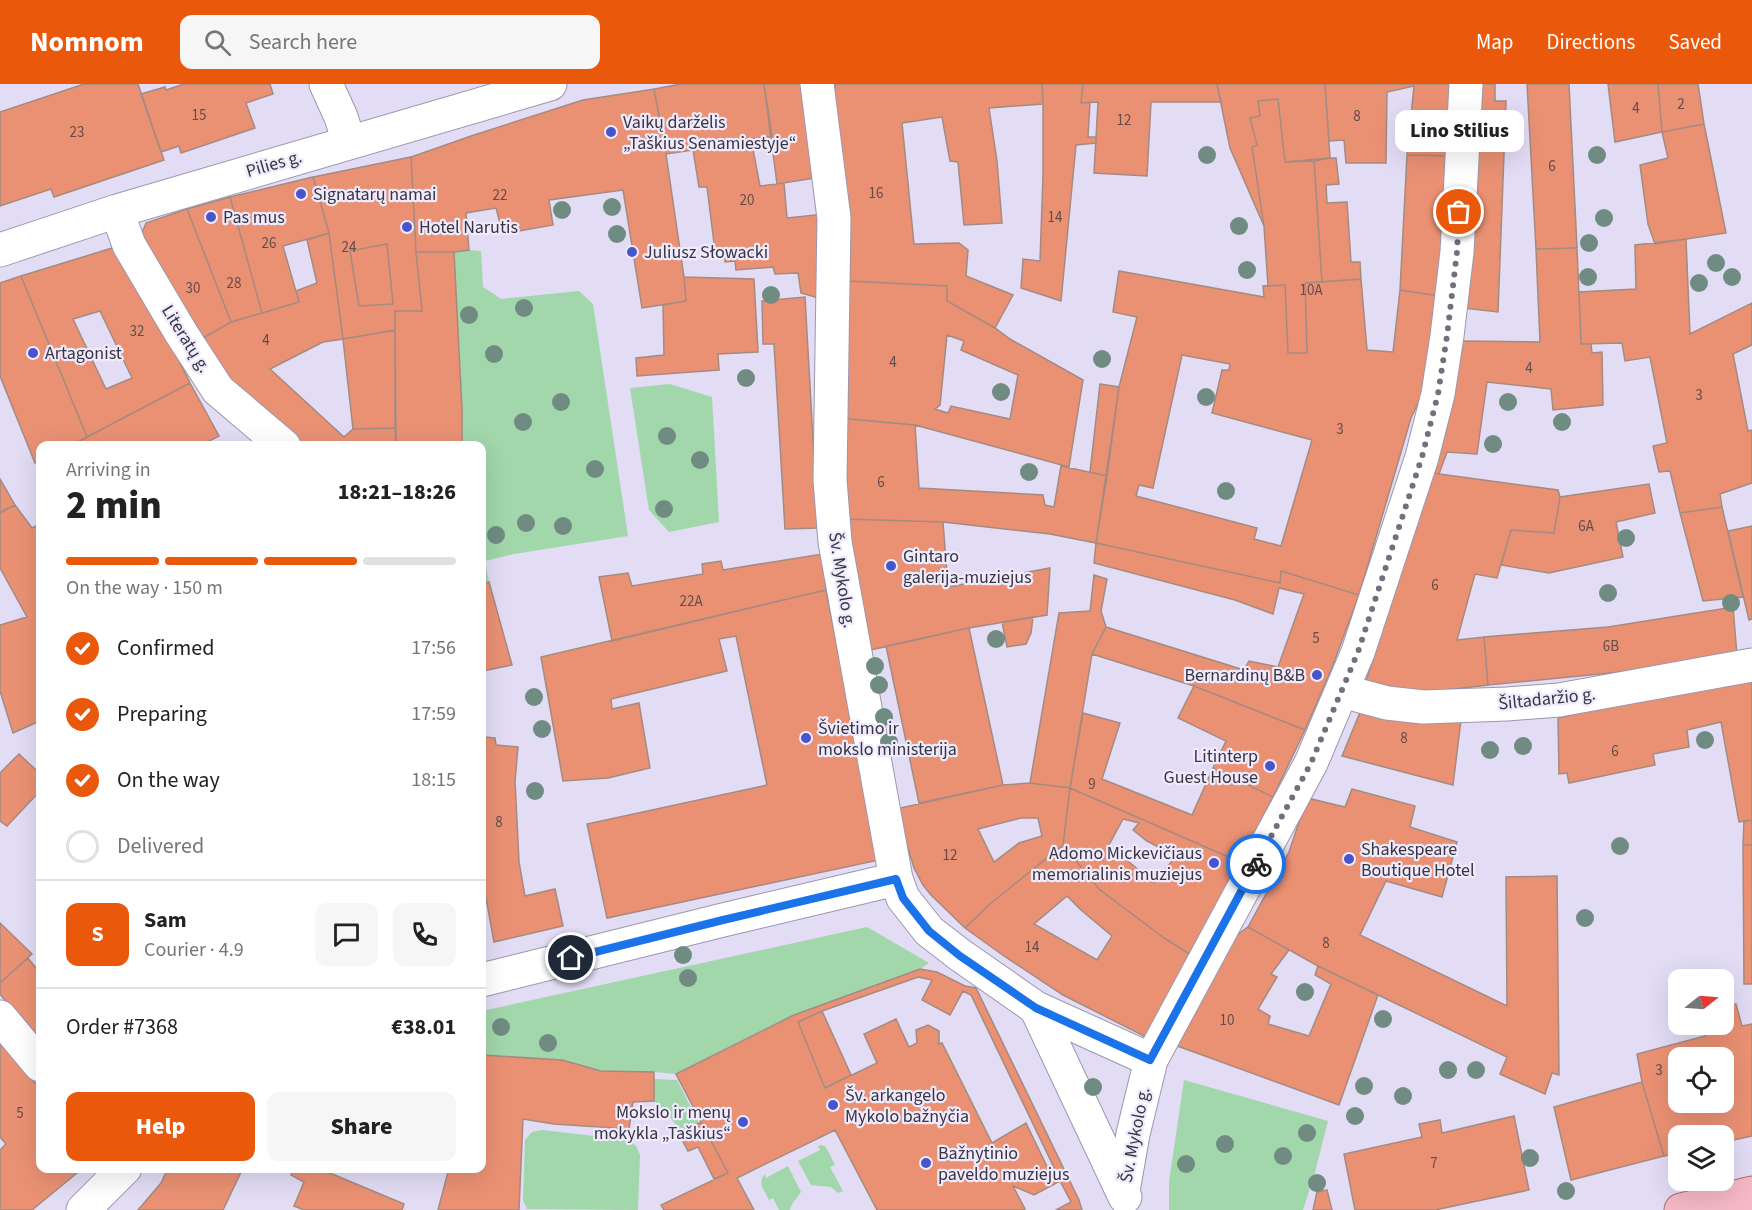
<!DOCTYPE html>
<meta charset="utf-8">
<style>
body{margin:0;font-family:"Source Sans 3",sans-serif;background:#f6f6f6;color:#222;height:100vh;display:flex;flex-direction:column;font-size:22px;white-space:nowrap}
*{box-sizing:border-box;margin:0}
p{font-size:20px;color:#767676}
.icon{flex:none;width:33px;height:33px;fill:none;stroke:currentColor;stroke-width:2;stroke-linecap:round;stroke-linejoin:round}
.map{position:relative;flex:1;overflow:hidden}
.details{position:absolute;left:36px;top:357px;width:450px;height:732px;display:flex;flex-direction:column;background:#fff;border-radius:12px;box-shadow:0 6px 24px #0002}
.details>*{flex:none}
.needle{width:39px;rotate:73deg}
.fabs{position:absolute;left:1668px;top:885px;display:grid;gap:12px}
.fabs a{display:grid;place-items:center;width:66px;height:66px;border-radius:12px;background:#fff;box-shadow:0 6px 24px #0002;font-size:30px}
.pin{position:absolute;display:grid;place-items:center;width:51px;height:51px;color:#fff;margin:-26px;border:3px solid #fff;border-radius:50%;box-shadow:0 2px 6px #0007}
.courier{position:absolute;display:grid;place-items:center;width:60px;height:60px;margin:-30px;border:4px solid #1a73e8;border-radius:50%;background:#fff;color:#222;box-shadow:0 2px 8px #0007}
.bubble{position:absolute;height:42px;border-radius:12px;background:#fff;box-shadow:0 6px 24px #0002;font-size:20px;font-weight:800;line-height:42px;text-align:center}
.headline em{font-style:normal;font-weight:800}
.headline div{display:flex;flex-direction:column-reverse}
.headline{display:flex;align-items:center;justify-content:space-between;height:102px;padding:0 30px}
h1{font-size:39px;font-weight:800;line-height:45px}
.bar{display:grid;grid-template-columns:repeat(4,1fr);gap:9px 6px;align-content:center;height:72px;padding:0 30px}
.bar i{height:8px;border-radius:4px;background:#e0e0e0}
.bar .current{background:#ea580c}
.bar p{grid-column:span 4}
.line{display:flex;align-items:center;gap:15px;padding:0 30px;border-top:2px solid #e0e0e0}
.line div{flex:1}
.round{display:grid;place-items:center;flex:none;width:63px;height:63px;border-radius:12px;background:#f6f6f6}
ol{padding:0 30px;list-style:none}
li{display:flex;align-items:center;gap:18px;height:66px}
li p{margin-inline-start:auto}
li .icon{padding:6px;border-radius:50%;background:#ea580c;color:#fff;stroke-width:4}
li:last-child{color:#767676}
li i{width:33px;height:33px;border:3px solid #e0e0e0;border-radius:50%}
.action{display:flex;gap:12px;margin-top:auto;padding:12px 30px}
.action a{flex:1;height:69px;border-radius:12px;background:#ea580c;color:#fff;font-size:24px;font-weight:800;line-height:69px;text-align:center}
.action a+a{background:#f6f6f6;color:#222}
header{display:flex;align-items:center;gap:36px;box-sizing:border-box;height:84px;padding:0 30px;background:#ea580c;color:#fff}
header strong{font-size:28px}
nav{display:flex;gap:33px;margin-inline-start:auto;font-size:21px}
.search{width:420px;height:54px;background:#f6f6f6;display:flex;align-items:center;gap:15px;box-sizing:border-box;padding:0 21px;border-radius:12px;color:#767676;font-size:22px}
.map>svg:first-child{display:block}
.green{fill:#a2d6ab}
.building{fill:#ea9174;stroke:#a58a82;stroke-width:1.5;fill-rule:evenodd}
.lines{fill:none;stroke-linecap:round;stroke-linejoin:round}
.minor-casing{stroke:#9c96ae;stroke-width:35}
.major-casing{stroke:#af6d7d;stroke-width:35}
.minor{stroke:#fff;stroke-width:33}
.major{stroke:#f5b9c5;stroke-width:33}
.tree{fill:#708c82}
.done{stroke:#746f7f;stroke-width:6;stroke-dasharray:0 10.8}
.route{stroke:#1a73e8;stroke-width:8}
.poi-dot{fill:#4855ca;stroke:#efeafe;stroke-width:2}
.labels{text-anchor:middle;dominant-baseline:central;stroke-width:4.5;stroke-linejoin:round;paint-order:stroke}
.number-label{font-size:15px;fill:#644c4c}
.poi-label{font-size:18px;fill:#38353f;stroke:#efeafe;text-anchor:start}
.street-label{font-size:18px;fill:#38353f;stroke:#efeafe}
</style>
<header>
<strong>Nomnom</strong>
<div class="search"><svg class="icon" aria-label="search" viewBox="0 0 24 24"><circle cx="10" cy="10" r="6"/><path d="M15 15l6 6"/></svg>Search here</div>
<nav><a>Map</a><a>Directions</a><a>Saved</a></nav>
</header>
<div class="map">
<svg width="1752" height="1126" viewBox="0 0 1752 1126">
<rect width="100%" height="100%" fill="#e2dcf5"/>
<path class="green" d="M469,166L481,167L483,203L501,215L579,207L593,220L628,452L514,470L485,477L489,498L482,500V362L462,361V325L454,168Z
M670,300L712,313L719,438L669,448L649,426L630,304Z
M867,843L929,879L920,885L794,931L676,990L654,988L601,987L562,976L482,971V927Z
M654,995L677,996L699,1039L681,1047L666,1028L654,1017Z
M1184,996L1328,1037L1315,1088L1303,1126H1169V1098Z
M542,1046L629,1056L636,1062L640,1071L638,1126L527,1125L523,1116L525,1056L532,1048Z
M822,1061L826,1063L835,1081L830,1083L843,1107L838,1109L831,1103L811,1101L798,1077L820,1066L818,1062Z
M788,1082L801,1108L792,1120L790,1126H779L773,1114L769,1116C764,1106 757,1099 765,1090L766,1094Z"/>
<path class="building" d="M84,0H138L164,76L54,113L51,105L0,122V28Z
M184,0H270L273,10L246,19L255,44L181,69L179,62L161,68L141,10L165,3L166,6Z
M681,0H764L772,52L751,55L760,102L784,99L787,134L825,130L822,215L801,209L798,189L775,190L773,183L736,186L735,177L725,178V166L715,167L707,103H699L693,66L666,70L654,5Z
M764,0H808L821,93L777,100Z
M835,0H1042L1043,20L989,24L997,77L1002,139L964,141L958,78L950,77L942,33L902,39L914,160L959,159L968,166L966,192L1013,211L995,244L947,217V202L848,197L831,5L835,4Z
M1042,0H1083L1081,19L1090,18L1088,53H1096V59L1076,61L1061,217L1021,204L1023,175L1040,177L1043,91V20Z
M1083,0H1217L1221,18H1151L1147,92L1094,89L1098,18L1081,19Z
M1217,0H1325L1330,74L1285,78L1278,15L1258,17L1260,32L1250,34L1257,61L1252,63L1264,142L1230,64Z
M1325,0H1458L1452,72L1407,71L1414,2L1387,8L1386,79H1346L1344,56L1329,57Z
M1475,0H1495V17H1506L1498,228L1464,224Z
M1527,0H1569L1577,164L1536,165Z
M1608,0H1658L1662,48L1615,58Z
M1658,0H1698L1704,40L1662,48Z
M654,5L666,70L684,193L686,217L642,224L623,106L549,116L553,141L503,150L496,124L466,129L469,166L454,168H416L411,73L474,51L583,16Z
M1278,15L1285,78L1314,77L1322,198L1305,199L1307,269H1288L1285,201L1268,202L1264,142L1252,63L1257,61L1250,34L1260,32L1258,17Z
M1704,40L1726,149L1655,160L1648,140L1640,81L1668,74L1662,48Z
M1407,71L1452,72L1439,212L1400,206Z
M411,73L416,168L422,227H395V246L343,255L329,149L313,93ZM387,160L393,220L359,222L350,167Z
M1330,74H1336L1339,100L1326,101L1327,119L1347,118L1351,178H1360L1361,195L1322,198L1314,77Z
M313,93L329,149L283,162L299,218L262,229L230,113Z
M230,113L262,229L231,238L187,125Z
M187,125L231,238L196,258L142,149L146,139Z
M329,149L343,255L323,258L270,285L344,353L353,345L395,344L396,362H299L239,312L196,258L231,238L299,218L296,207L317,199L307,156Z
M1686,155L1690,250L1752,219V261L1733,270L1748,347L1752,346V399L1720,410L1722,423L1680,429L1670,387L1659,388L1653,362L1667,359L1650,273L1625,277L1622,259L1581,260L1579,208L1636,205L1635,161Z
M387,160L393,220L359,222L350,167Z
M122,161L190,299L87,353L21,192ZM100,227L132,294L106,305L73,235Z
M1577,164L1581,260H1591L1592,269L1602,268L1603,321L1553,326L1551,305L1487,298L1477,370L1447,368L1439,390L1432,389L1443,358L1461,257L1540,258L1536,165Z
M416,168H454L462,325V362H396L395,227H422Z
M1119,187L1264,213L1263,202L1285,201L1288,269H1307L1305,199L1361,195L1367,266L1393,268L1400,206L1439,212L1429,296L1411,334L1359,511L1281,487L1280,499L1096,459L1119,303L1137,233L1113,228ZM1182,271L1230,280L1229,286H1222L1212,329L1312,356L1281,462L1254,455L1257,444L1136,412L1139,401L1153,404Z
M21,192L87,353L70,362H40V377L35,379L0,292V199Z
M684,193L754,195L758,268L718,270L719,286L637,292L636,274L664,271L663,221L686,217Z
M848,197L947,202V217L995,244L1010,255L1083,296L1069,383L915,341L838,334ZM947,251L964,257L961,266L1018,291L1010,335L951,322L948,329L935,325L940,321Z
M805,213L818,444L785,445L774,260H763L762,217Z
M395,246V344L353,345L343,255Z
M190,299L219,352L200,362H70Z
M1100,300L1119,303L1107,392L1090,388Z
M838,334L915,341L919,404L1043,411L1045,421L1054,423L1061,382L1107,392L1096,459L1050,450L943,438L845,435Z
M1432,389L1558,406L1560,413L1554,449L1511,446L1497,494L1475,490L1457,556L1484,553L1488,601L1420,609L1366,597Z
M0,395L15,421L0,429Z
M1649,400L1655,429L1616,438L1623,473L1549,489L1501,481L1511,446L1554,449L1560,413Z
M15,421L32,444L40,440V637L13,649L0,607V541L27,533L0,484V428Z
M1722,423L1743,513L1703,517L1680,429Z
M845,435L943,438L948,503L1050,484L1047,531L969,544L866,567Z
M1752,442V535L1749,536L1728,447Z
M1096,459L1280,499L1281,487L1359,511L1331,586L1305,646L1194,602L1092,570L1106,543L1244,586L1249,577L1278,583L1304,510L1279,504L1273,530L1235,516L1094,479Z
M822,470L826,506L612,557L599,493L628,489L632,502L703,490L702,480L721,477L723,486Z
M1094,491L1107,495L1101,527L1106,543L1092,570L1070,704L1030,699L1059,529L1090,527Z
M489,498L512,581L482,587V500Z
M826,506L879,776L607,834L587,740L767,701L736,552L719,555L727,587L611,615L612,625L639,619L650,684L608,694L563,697L541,573Z
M1733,523L1737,571L1640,586L1488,601L1484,553L1608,543Z
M1033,533L1031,549L1026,560L1007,563L1002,538Z
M969,544L1003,701L919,719L886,562Z
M1752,594V736L1739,738L1721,638L1687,646L1689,663L1653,670L1655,681L1569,699L1567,689L1559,690L1558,634L1640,615Z
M1194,602L1305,646L1273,713L1213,684L1226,657L1178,634Z
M1361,626L1461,636L1453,701L1342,672Z
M1083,629L1120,639L1102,695L1192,731L1213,684L1273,713L1240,778L1070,704Z
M482,636L484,653L495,654L496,661L518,663L515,697L519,778L525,812L555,805L563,842L494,858L482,792Z
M19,670L37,687L40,683V707L7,742L0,737V689Z
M1030,699L1070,704L1063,761L990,820L965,844L931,811L923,801L914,784L896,725L1003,701ZM1021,734H1038L1042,752L1019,759L994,778L978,745Z
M1070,704L1240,778L1191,871L1164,854L1099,805L1063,761ZM1123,735L1139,739L1133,746L1147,757L1176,772L1154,799L1109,761Z
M1352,705L1415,722L1410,743L1457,758L1442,813L1386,797L1360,851L1507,922L1506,793L1557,792L1559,991L1552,989L1545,1010L1500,990L1507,973L1318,882L1248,843L1289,768L1307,714L1345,723Z
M1752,736V761H1743L1744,737Z
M1063,761L1099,805L1164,854L1191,871L1146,953L1063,911L1004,872L965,844L990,820ZM1067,812L1081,826L1112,852L1097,876L1034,840Z
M1743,761H1752V900H1744Z
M0,839L32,870L0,899Z
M1248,843L1289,866L1271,890L1277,893L1258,925L1270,932L1268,940L1309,952L1331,900L1315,891L1318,882L1378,911L1339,1021L1172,960L1226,859Z
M28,874L40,889V959L0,910V899Z
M920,885L937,888L965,902L976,904L1079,1116L1082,1126H1056L1071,1118L1060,1097L1034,1111L1013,1102L1025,1125L1023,1126H877L835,1046L737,1094L754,1126H664L661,1121L728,1089L676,990L794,931ZM918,893L932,896L922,916L950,931L963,907L971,911L1059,1094L1054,1097L1026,1039L992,1059L942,959L939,960V947L928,941L916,946L917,959L909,963L896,935L864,950L877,979L825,1004L798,938L822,927Z
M1736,920L1742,942L1752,940V1052L1724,1058V1052H1678V1069L1664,1072L1642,998L1637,970L1705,952L1703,940H1724V922ZM1678,974H1724V1018H1678Z
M822,927L851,991L825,1004L798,938Z
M0,956L40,1005V1084H83L32,1126H0V1066L6,1060L0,1053Z
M482,971L562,976L601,987L654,988V1017L633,1018L629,1045L554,1040L523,1035L519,1126H438L449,1084H482Z
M1642,998L1664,1072L1571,1096L1554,1023Z
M1514,1032L1529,1106L1435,1126H1355L1344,1070L1422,1053L1419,1040L1440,1036L1442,1049Z
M701,1038L728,1089L714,1095L698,1063L688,1067L679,1050Z
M168,1084H243L223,1126H138L161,1099Z
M294,1084H318L404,1120L402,1126H304L294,1122L304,1098L291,1091Z
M1327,1106L1332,1126H1313L1317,1108Z"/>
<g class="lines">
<defs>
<path id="minor" d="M326,0L341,33L349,58
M817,0L834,134L830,396L835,458L896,795L903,814L929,847L960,871L1036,924L1151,976
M117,127L129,161L181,249L218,306L284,362
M0,166L117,127L550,0
M1342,607L1387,619L1423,623L1507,620L1559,616L1752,581
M482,896L723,836L896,795
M1036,924L1125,1113
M0,933L40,981
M1123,1107L1133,1050L1151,976L1311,679L1358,568L1422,373L1438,310L1447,252L1457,168L1466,0
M83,1126L125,1084"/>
<path id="major" d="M1681,1126L1752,1109"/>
</defs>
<use href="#minor" class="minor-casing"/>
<use href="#major" class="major-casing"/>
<use href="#minor" class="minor"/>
<use href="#major" class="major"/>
</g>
<g class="tree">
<circle cx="1207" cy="71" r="9"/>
<circle cx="1597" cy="71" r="9"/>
<circle cx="612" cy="123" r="9"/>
<circle cx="562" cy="126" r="9"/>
<circle cx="1604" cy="134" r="9"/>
<circle cx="1239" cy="142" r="9"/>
<circle cx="617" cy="150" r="9"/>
<circle cx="1589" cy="159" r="9"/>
<circle cx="1716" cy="179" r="9"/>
<circle cx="1247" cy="186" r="9"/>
<circle cx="1588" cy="193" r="9"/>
<circle cx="1732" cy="193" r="9"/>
<circle cx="1699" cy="199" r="9"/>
<circle cx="771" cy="211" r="9"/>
<circle cx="524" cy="224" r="9"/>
<circle cx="469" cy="231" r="9"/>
<circle cx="494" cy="270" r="9"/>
<circle cx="1102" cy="275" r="9"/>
<circle cx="746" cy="294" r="9"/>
<circle cx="1001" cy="308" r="9"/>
<circle cx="1206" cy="313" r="9"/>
<circle cx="561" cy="318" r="9"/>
<circle cx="1508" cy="318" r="9"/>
<circle cx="523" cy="338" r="9"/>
<circle cx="1562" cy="338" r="9"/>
<circle cx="667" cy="352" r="9"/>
<circle cx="1493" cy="360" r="9"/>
<circle cx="700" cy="376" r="9"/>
<circle cx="595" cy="385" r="9"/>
<circle cx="1029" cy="388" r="9"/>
<circle cx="1226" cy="407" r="9"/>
<circle cx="664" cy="425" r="9"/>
<circle cx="526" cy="439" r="9"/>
<circle cx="563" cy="442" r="9"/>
<circle cx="496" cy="451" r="9"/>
<circle cx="1626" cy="454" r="9"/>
<circle cx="1608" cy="509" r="9"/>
<circle cx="1731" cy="519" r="9"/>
<circle cx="996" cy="555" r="9"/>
<circle cx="875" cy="582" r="9"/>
<circle cx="879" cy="601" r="9"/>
<circle cx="534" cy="613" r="9"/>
<circle cx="884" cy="633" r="9"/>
<circle cx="542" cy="645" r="9"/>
<circle cx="1705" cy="656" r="9"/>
<circle cx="889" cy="658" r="9"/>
<circle cx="1523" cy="662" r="9"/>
<circle cx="1490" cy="666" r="9"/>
<circle cx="535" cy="707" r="9"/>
<circle cx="1620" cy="762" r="9"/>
<circle cx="1585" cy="834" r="9"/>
<circle cx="683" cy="871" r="9"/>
<circle cx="688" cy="894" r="9"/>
<circle cx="1305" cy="908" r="9"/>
<circle cx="1383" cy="935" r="9"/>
<circle cx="501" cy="943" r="9"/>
<circle cx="548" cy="959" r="9"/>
<circle cx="1448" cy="986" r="9"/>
<circle cx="1476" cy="986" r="9"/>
<circle cx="1364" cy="1002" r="9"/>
<circle cx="1093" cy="1003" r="9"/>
<circle cx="1403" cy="1012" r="9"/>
<circle cx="1355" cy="1032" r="9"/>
<circle cx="1307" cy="1049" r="9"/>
<circle cx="1225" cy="1060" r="9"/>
<circle cx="1283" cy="1072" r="9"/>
<circle cx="1530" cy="1074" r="9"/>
<circle cx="1186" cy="1080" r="9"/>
<circle cx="1317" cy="1099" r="9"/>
<circle cx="1566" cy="1107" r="9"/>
</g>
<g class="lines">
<path class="done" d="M1256,780L1311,679L1358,568L1422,373L1438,310L1447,252L1457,168L1459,128"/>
<path class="route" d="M571,874L723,836L896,795L903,814L929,847L960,872L1036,924L1150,976L1256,780"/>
</g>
<g class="poi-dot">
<circle cx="611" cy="48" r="6"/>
<circle cx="301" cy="110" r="6"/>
<circle cx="211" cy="133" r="6"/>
<circle cx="407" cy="143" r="6"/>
<circle cx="632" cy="168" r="6"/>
<circle cx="33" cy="269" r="6"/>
<circle cx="891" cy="482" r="6"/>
<circle cx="1317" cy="591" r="6"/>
<circle cx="806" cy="654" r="6"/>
<circle cx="1270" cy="682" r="6"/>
<circle cx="1349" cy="775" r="6"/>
<circle cx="1214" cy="779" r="6"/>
<circle cx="833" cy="1021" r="6"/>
<circle cx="743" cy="1038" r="6"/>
<circle cx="926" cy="1079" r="6"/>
</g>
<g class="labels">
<g class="number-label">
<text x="1681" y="20">2</text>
<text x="1636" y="24">4</text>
<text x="199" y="31">15</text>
<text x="1357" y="32">8</text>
<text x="1124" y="36">12</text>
<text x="77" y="48">23</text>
<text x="1552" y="82">6</text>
<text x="876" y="109">16</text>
<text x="500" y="111">22</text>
<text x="747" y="116">20</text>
<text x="1055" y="133">14</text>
<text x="269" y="159">26</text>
<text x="349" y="163">24</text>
<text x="234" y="199">28</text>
<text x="193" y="204">30</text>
<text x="1311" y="206">10A</text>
<text x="137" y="247">32</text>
<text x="266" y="256">4</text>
<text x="893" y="278">4</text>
<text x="1529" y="284">4</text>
<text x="1699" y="311">3</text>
<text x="1340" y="345">3</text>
<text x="881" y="398">6</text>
<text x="1586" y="442">6A</text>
<text x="1435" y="501">6</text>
<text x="691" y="517">22A</text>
<text x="1316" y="554">5</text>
<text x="1611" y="562">6B</text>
<text x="1404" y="654">8</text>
<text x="1615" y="667">6</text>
<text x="1092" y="700">9</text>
<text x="499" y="738">8</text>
<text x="950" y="771">12</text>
<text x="1326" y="859">8</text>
<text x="1032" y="863">14</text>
<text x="1227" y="936">10</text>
<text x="1659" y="986">3</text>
<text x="20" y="1029">5</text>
<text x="1434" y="1079">7</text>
</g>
<g class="poi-label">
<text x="623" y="38">Vaikų darželis<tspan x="623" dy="21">„Taškius Senamiestyje“</tspan></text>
<text x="313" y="110">Signatarų namai</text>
<text x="223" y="133">Pas mus</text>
<text x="419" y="143">Hotel Narutis</text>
<text x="644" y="168">Juliusz Słowacki</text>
<text x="45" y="269">Artagonist</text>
<text x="903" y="472">Gintaro<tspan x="903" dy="21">galerija-muziejus</tspan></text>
<text x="1305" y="591" text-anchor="end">Bernardinų B&amp;B</text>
<text x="818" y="644">Švietimo ir<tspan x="818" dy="21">mokslo ministerija</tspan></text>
<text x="1258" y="672" text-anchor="end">Litinterp<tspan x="1258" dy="21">Guest House</tspan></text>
<text x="1361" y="765">Shakespeare<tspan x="1361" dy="21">Boutique Hotel</tspan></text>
<text x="1202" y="769" text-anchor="end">Adomo Mickevičiaus<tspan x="1202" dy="21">memorialinis muziejus</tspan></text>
<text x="845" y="1011">Šv. arkangelo<tspan x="845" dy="21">Mykolo bažnyčia</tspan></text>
<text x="731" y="1028" text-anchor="end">Mokslo ir menų<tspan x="731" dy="21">mokykla „Taškius“</tspan></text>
<text x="938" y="1069">Bažnytinio<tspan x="938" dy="21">paveldo muziejus</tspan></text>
</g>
<g class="street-label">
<text transform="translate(274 80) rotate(-16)">Pilies g.</text>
<text transform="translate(186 255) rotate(58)">Literatų g.</text>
<text transform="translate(842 496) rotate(81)">Šv. Mykolo g.</text>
<text transform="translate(1547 615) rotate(-6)">Šiltadaržio g.</text>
<text transform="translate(1135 1051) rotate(-79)">Šv. Mykolo g.</text>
</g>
</g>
</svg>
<div class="fabs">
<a><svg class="needle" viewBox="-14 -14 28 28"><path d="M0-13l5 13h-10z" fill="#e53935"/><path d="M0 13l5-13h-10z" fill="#767676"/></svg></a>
<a><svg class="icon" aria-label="locate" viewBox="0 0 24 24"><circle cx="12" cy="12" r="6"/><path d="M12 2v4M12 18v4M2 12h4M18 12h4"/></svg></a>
<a><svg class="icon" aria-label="layers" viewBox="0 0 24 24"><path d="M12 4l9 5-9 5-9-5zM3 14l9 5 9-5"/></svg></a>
</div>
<div class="pin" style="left:1459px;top:128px;background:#ea580c"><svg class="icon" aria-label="bag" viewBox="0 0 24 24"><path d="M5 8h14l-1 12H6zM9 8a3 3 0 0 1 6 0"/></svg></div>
<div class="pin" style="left:571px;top:874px;background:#1f2937"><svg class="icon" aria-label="home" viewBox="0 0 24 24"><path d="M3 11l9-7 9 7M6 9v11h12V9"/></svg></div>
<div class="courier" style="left:1256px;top:780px"><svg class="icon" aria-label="bike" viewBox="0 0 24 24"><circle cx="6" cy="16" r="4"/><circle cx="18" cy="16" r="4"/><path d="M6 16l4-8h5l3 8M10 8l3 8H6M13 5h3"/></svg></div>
<div class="bubble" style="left:1395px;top:26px;width:129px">Lino Stilius</div>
<section class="details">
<div class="headline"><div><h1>2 min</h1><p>Arriving in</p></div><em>18:21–18:26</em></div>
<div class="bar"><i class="current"></i><i class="current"></i><i class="current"></i><i></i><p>On the way · 150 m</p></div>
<ol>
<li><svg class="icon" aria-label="check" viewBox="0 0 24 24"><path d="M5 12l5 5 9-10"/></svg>Confirmed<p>17:56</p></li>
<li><svg class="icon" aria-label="check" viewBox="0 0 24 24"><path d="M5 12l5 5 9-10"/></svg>Preparing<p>17:59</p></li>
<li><svg class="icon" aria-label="check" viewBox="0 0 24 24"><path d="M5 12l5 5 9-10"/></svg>On the way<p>18:15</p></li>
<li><i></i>Delivered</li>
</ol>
<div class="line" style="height:108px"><b class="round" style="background:#ea580c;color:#fff">S</b><div><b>Sam</b><p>Courier · 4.9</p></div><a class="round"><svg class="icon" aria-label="chat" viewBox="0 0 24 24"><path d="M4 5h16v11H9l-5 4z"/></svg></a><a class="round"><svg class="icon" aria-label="phone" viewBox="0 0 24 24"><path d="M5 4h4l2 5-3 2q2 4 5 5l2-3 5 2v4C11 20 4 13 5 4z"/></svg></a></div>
<div class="line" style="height:78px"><div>Order #7368</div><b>€38.01</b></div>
<div class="action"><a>Help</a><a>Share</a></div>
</section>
</div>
